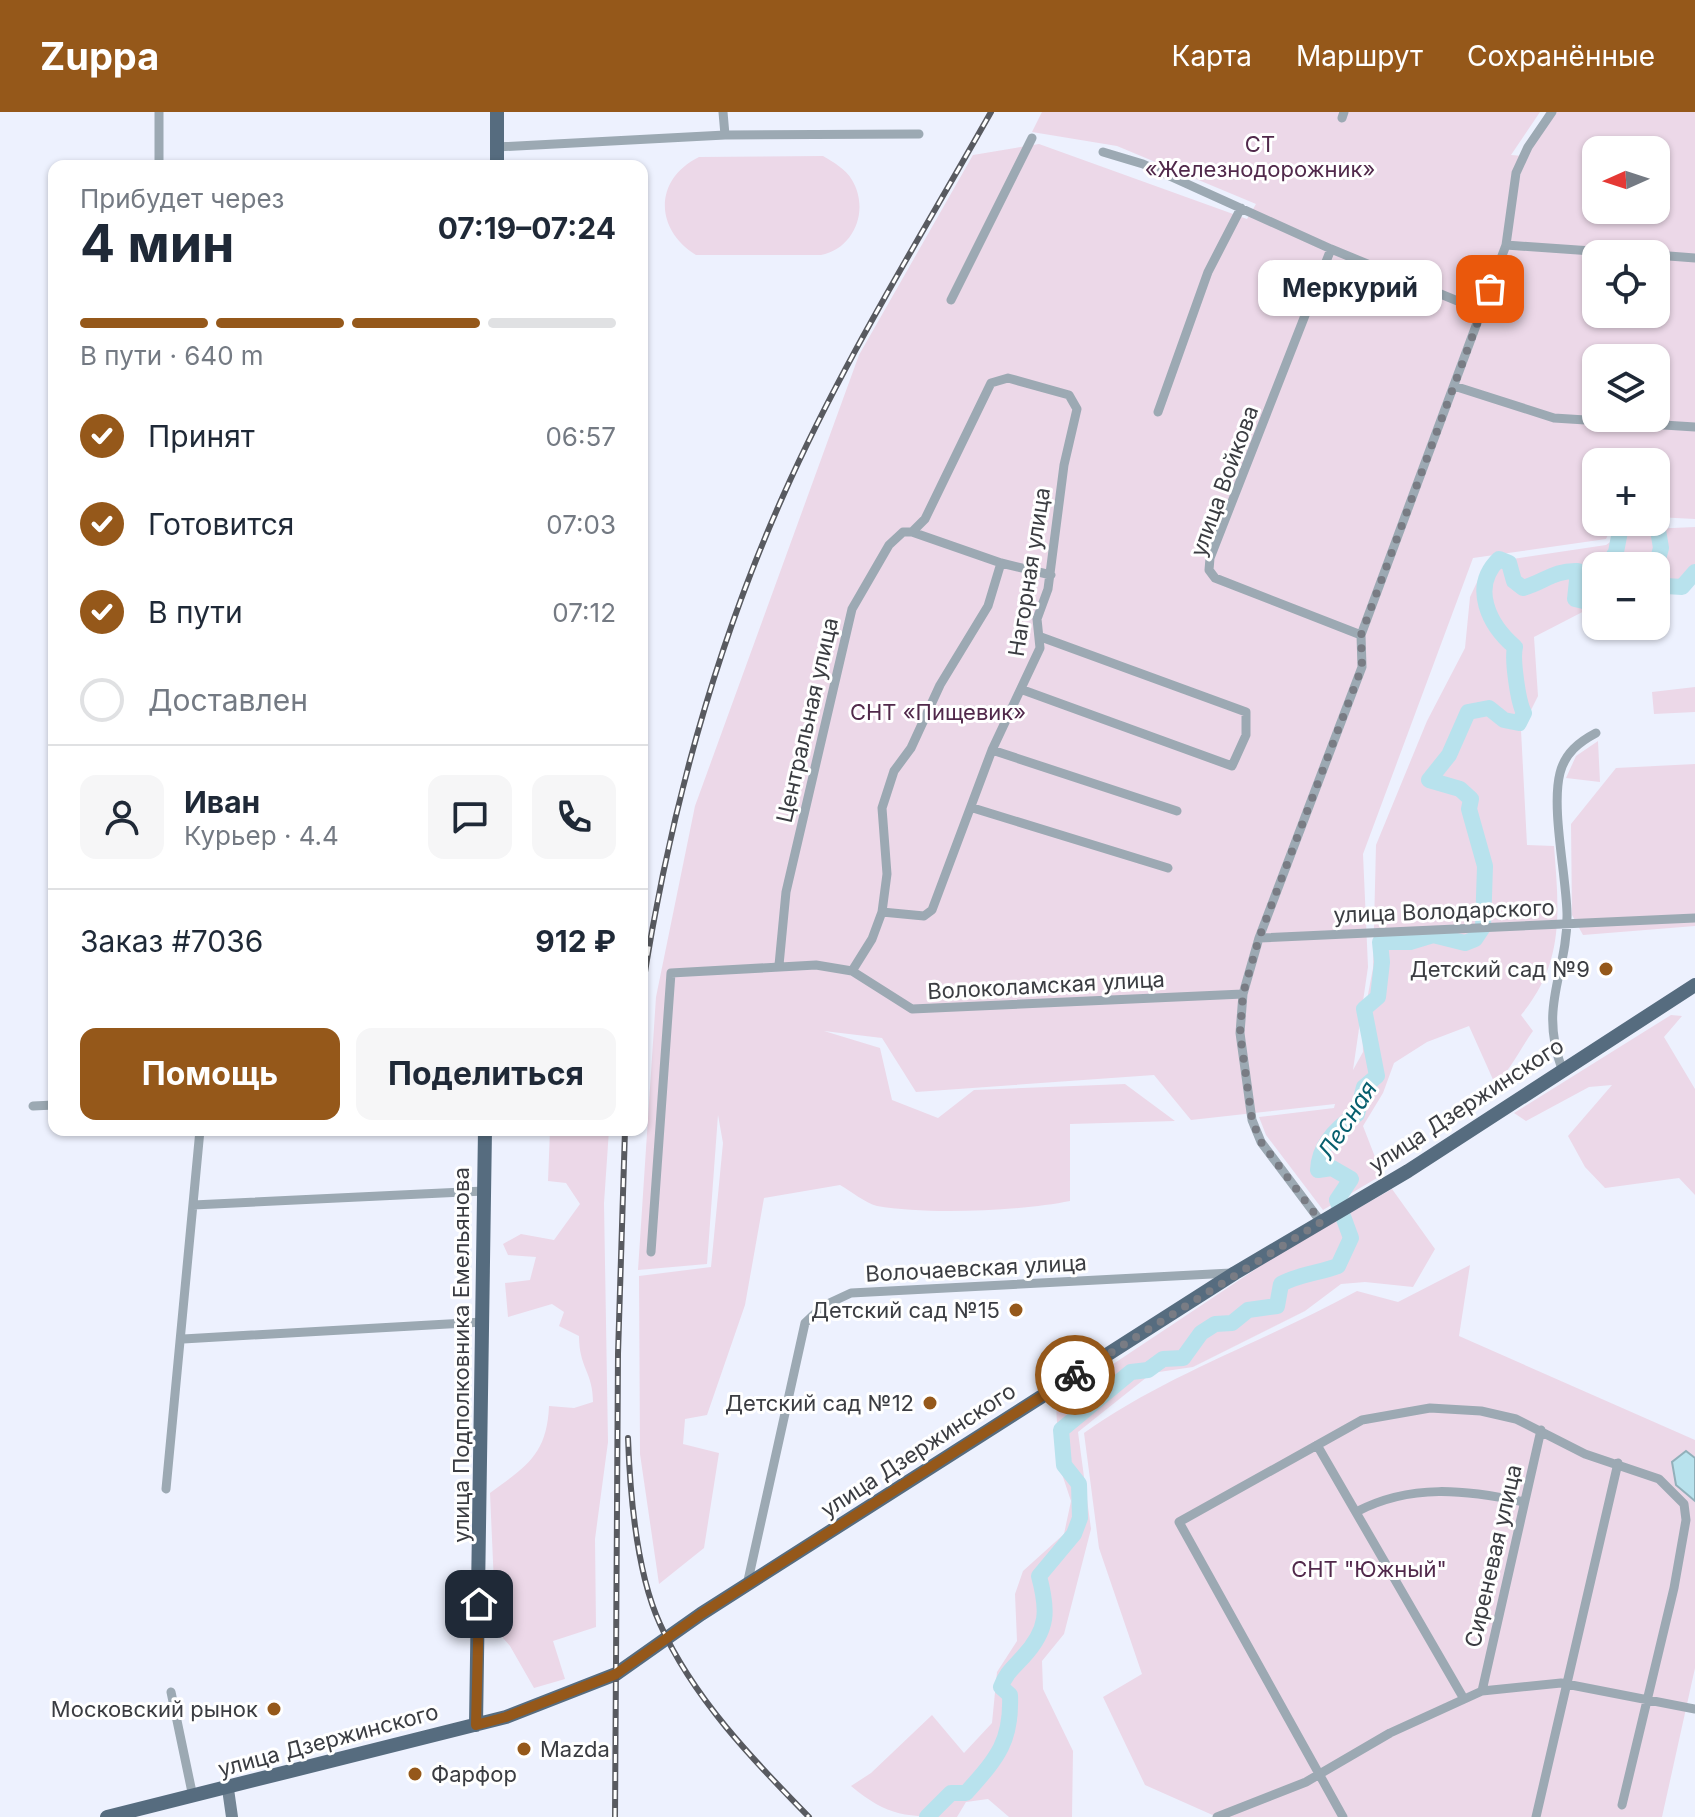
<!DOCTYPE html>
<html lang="ru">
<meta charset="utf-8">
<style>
body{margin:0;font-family:Inter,sans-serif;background:#f6f6f7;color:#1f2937;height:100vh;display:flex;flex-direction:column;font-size:30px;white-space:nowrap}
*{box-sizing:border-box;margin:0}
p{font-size:26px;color:#747a83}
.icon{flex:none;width:44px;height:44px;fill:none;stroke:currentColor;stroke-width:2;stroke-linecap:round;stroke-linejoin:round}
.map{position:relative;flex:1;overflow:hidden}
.details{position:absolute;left:48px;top:48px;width:600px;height:976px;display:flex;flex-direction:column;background:#fff;border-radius:16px;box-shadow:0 2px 6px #0004}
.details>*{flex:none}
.needle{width:52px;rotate:267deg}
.buttons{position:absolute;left:1582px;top:24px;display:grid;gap:16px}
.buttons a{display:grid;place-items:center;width:88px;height:88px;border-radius:16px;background:#fff;box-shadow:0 2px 6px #0004;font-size:40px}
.pin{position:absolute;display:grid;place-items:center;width:68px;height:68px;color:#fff;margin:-34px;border-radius:16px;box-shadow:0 4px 12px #0006}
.courier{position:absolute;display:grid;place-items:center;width:80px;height:80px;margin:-40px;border:6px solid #95581a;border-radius:50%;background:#fff;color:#222;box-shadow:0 2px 10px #0007}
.bubble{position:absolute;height:56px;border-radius:16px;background:#fff;box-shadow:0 2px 6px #0004;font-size:26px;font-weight:700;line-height:56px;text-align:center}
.headline em{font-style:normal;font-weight:700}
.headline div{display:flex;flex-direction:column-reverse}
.headline{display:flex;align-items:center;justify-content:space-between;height:136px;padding:0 32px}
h1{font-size:52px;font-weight:700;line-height:60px}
.bar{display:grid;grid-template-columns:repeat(4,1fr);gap:12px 8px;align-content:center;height:96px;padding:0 32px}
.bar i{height:10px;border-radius:6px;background:#e0e1e3}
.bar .active{background:#95581a}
.bar p{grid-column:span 4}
.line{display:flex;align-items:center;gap:20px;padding:0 32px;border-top:2px solid #e0e1e3}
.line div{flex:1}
.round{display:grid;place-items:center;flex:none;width:84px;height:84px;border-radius:16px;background:#f6f6f7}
ol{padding:0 32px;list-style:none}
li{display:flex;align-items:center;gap:24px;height:88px}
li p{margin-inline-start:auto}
li .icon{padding:8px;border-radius:50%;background:#95581a;color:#fff;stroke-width:4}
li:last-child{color:#747a83}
li i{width:44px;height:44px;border:4px solid #e0e1e3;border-radius:50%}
.cta{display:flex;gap:16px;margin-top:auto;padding:16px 32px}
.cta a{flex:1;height:92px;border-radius:16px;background:#95581a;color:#fff;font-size:32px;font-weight:700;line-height:92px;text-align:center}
.cta a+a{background:#f6f6f7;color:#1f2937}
header{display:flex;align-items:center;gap:48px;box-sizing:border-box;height:112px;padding:0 40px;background:#95581a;color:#fff}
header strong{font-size:38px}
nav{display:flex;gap:44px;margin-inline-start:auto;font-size:28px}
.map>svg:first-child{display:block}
.green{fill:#ecd8e8;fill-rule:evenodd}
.water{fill:#b8e2ed;stroke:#92b0ba;stroke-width:2}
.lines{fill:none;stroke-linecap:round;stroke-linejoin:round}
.river{stroke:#b8e2ed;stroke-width:16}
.street{stroke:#9ca9b3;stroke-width:9}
.secondary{stroke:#738595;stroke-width:12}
.primary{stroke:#566c7f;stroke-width:14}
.rail-casing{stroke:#585a60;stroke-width:6}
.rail{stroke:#fff;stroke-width:3;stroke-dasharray:9;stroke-linecap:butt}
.done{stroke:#797c84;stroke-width:8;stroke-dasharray:0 14.4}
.route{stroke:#95581a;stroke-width:10}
.poi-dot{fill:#95581a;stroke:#fff;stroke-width:3}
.labels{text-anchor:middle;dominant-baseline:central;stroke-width:6;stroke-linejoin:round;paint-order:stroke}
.park-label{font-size:22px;fill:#51294b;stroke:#fff}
.street-label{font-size:22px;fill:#3b3d42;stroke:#fff}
.poi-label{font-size:22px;fill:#3b3d42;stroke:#fff;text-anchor:end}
.water-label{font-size:24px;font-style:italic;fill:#075f6e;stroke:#fff}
</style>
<header>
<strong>Zuppa</strong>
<nav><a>Карта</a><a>Маршрут</a><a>Сохранённые</a></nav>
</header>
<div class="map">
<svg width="1695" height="1705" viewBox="0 0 1695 1705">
<rect width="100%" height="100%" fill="#edf1fe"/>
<path class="green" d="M1042,0H1540L1511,43L1523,44L1546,0H1695V407L1656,405V350H1596V410H1614L1606,427L1473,446L1363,742L1368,855L1353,958L1363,940L1362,914L1373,856L1376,733L1427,609L1465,536L1470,485L1486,451L1606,433L1627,418L1695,415V471L1668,481L1656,480V454H1596V493L1534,525L1538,584L1521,618L1527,733L1554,734C1559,799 1565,850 1521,903L1533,919C1522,934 1508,962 1495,972L1469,914L1427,930L1394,951L1383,981L1363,1014L1382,1063L1323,1098L1266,1023L1259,1005L1334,996L1335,992L1191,1008L1154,963L916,980L882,926L824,919L880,936L892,988L938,1006L974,978L1125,972L1175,1009L1070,1012V1089C1020,1099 928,1103 877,1094C865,1091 851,1079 840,1073L764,1086L745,1193L707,1303L685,1307L683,1332L719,1341L704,1436L659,1472L640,1342L639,1164L711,1155L723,1031L718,1003L707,1152L638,1158L656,885L695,694L859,243L973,43L1039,32L1247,107L1256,92L1117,34L1032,20ZM1596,38H1656V98H1596ZM1596,142H1656V202H1596ZM1596,246H1656V306H1596Z
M823,44C833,50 846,57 852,68C870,98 854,137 821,143H696C654,117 654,67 699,45Z
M1695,575V600L1654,602L1652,580Z
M1598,629L1600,670L1566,666L1576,644Z
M1695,652V814L1583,823L1572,803L1571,712L1616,656Z
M1671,903L1682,904L1664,925L1695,977V1083L1679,1066L1605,1076L1585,1055L1568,1024L1612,973L1589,975L1526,1009L1514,1001Z
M550,1018H609L604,1091L608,1330L595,1427L596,1515L553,1529L565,1567L534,1576L510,1534L496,1518L490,1381C527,1354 547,1342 549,1294L574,1296L593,1290C593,1260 579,1256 579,1224L559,1214L564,1200L552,1192L508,1205L505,1171L530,1168L536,1145L508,1143L503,1132L521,1122L554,1128L580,1092L566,1071L548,1069Z
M1392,1077L1435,1137L1413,1175L1365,1170L1341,1172L1305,1199L1193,1255L1152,1261L1078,1320L1091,1417L1064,1522L1042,1549L1043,1577L1073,1639L1072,1705H1009L988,1687L966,1690L957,1705C907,1705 888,1705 851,1674L871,1661L932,1603L964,1641L992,1611L997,1560L1017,1529L1015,1482L1023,1459L1064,1422L1071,1389L1059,1353L1056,1290L1277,1143Z
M1470,1153L1459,1224L1695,1328V1556L1662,1705H1217L1145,1673L1103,1585L1142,1562L1099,1436L1084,1321C1167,1262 1268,1228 1357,1179L1398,1190Z"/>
<path class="water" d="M1686,1339L1695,1346V1389L1676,1373L1672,1350Z"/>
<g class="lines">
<path class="river" d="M1607,454L1616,440L1621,414L1636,410L1658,418L1661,436L1656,454
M1656,466L1666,474L1682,475L1695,460
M927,1705L951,1681H966C996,1647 1012,1631 1010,1583L1001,1575C1006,1561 1013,1556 1023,1545C1049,1517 1048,1498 1039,1464L1074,1422L1080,1406L1079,1372L1064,1353L1061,1318L1131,1260L1148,1258L1163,1247L1183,1246L1201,1221L1215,1212L1232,1211L1248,1198L1277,1194L1281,1172C1299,1162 1319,1161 1338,1154L1351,1126L1337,1088L1351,1067L1332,1056L1318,1058C1319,1033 1337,1015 1357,1002L1364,975L1377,964L1364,897L1378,885L1382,850L1380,830H1410L1433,823L1465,831L1475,827L1483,815L1485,754L1469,697L1471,687L1460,677L1429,668L1449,643L1468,600L1489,596L1504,608L1519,611L1524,601C1518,590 1512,547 1515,535C1489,513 1470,475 1499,447L1509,451L1514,469L1523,476C1544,470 1554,458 1578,459L1575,487L1596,492"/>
<path class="street" d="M723,0L725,23
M1342,6L1344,0
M497,35L725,23L919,22
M1103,40L1143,52L1331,137L1482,199
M159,54V0
M1506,133L1635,142
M1331,137L1210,446L1209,458L1215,466L1361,523
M1656,143L1695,146
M951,188L1032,26
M1454,274L1554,306L1695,315
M1158,300L1208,160L1241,96
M912,420L1001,451L1051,463
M1023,578L1232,654L1246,623V600L1041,525
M992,638L1177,699
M973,696L1168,756
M1259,826L1695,806
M779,853L786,780L852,497L889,433L903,420H912L925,407L991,271L1008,266L1069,283L1077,297L1064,353L1048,477L1037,507L1040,536L992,638L932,798L924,804L882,800
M852,859L872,827L882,800L887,762L882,696L894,659L911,636L940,573L988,494L1001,451
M1562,957C1538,891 1568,862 1567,801C1566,762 1551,696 1560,661C1565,641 1579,630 1596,621
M33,994L54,993
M193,1093L484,1079
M1321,1110L1261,1030L1252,1008L1240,921L1243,882L1259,826L1362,555L1361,523L1506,133L1516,61L1528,35L1552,0
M651,1140L671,861L816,853L852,859L912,897L1243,882
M183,1227L483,1210
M1317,1333L1464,1587
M166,1377L200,1018
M1356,1400C1411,1371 1466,1378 1524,1390
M747,1473L805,1211L823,1194L851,1181L1231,1161
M1482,1579L1541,1318
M171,1580L193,1685
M1217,1705L1306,1670L1390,1621L1482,1579L1561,1571L1695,1597
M1343,1705L1179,1410L1362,1308L1430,1296L1481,1299L1516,1307L1585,1342L1659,1367L1684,1392L1686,1408L1674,1476L1622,1693
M1536,1705L1618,1351"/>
<path class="secondary" d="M228,1677L232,1705"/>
<path class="primary" d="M497,0V54
M476,1613L485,1018
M107,1705L506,1605L616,1562L701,1502L1235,1161L1408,1059L1695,873"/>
<defs>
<path id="rail" d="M642,879C668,709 713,541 783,384C842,251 920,126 991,0
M628,1326C630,1381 637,1462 660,1512C693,1586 754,1649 809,1705
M615,1705L618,1242L625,1018"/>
</defs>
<use href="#rail" class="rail-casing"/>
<use href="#rail" class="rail"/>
</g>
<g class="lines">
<path class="done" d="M1075,1263L1321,1110L1261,1030L1252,1008L1240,921L1243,882L1259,826L1362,555L1361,523L1490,177"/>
<path class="route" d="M479,1492L476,1613L506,1605L616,1562L701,1502L1075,1263"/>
</g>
<g class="poi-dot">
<circle cx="1606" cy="857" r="8"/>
<circle cx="1016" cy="1198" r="8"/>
<circle cx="930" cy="1291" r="8"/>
<circle cx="274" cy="1597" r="8"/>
<circle cx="524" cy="1637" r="8"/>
<circle cx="415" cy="1662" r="8"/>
</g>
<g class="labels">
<g class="park-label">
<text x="1260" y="32">СТ<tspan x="1260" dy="25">«Железнодорожник»</tspan></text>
<text x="938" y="600">СНТ «Пищевик»</text>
<text x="1369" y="1457">СНТ "Южный"</text>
</g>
<g class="street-label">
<text transform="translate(1224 369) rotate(-70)">улица Войкова</text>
<text transform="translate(1029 460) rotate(-81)">Нагорная улица</text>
<text transform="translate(807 608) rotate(-77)">Центральная улица</text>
<text transform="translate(1444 799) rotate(-2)">улица Володарского</text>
<text transform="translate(1046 873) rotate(-3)">Волоколамская улица</text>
<text transform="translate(1466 993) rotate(-33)">улица Дзержинского</text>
<text transform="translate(976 1156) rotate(-3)">Волочаевская улица</text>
<text transform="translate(461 1243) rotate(-90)">улица Подполковника Емельянова</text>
<text transform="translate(918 1338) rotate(-33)">улица Дзержинского</text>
<text transform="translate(1493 1444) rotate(-77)">Сиреневая улица</text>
<text transform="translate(328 1628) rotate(-15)">улица Дзержинского</text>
</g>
<g class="poi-label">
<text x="1590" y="857">Детский сад №9</text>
<text x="1000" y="1198">Детский сад №15</text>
<text x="914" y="1291">Детский сад №12</text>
<text x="258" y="1597">Московский рынок</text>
<text x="540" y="1637" text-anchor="start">Mazda</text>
<text x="431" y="1662" text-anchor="start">Фарфор</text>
</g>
<g class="water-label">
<text transform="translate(1347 1008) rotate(-57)">Лесная</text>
</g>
</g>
</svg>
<div class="buttons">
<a><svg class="needle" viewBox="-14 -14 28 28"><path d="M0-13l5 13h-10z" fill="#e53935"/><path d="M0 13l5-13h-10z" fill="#747a83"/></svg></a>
<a><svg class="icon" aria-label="locate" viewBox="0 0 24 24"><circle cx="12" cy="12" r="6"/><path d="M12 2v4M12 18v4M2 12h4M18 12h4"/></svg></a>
<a><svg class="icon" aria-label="layers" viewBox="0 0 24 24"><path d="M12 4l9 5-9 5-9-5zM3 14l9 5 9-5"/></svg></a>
<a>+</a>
<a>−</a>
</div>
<div class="pin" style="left:1490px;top:177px;background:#ea580c"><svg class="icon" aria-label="bag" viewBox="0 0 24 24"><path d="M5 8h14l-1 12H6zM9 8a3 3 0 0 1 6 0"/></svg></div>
<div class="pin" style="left:479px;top:1492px;background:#1f2937"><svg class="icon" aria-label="home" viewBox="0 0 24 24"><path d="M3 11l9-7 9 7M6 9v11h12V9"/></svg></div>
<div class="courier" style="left:1075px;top:1263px"><svg class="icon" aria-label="bike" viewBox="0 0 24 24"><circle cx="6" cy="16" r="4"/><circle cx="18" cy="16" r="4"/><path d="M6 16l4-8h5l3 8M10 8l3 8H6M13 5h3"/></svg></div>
<div class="bubble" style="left:1258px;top:148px;width:184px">Меркурий</div>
<section class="details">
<div class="headline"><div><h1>4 мин</h1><p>Прибудет через</p></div><em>07:19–07:24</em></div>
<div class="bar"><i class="active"></i><i class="active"></i><i class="active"></i><i></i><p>В пути · 640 m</p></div>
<ol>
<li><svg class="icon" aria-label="check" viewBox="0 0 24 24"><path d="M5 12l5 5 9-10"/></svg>Принят<p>06:57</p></li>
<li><svg class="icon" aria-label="check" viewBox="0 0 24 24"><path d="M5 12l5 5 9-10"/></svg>Готовится<p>07:03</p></li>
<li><svg class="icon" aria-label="check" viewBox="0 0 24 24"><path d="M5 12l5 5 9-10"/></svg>В пути<p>07:12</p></li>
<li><i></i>Доставлен</li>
</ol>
<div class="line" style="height:144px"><a class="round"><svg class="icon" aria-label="person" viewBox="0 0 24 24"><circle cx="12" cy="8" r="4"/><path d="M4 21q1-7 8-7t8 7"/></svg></a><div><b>Иван</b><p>Курьер · 4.4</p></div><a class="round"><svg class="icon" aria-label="chat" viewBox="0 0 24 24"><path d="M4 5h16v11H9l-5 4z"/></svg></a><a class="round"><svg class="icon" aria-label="phone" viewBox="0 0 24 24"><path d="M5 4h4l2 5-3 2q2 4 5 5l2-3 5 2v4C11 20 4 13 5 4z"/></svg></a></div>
<div class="line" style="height:104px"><div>Заказ #7036</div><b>912 ₽</b></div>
<div class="cta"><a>Помощь</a><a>Поделиться</a></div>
</section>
</div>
